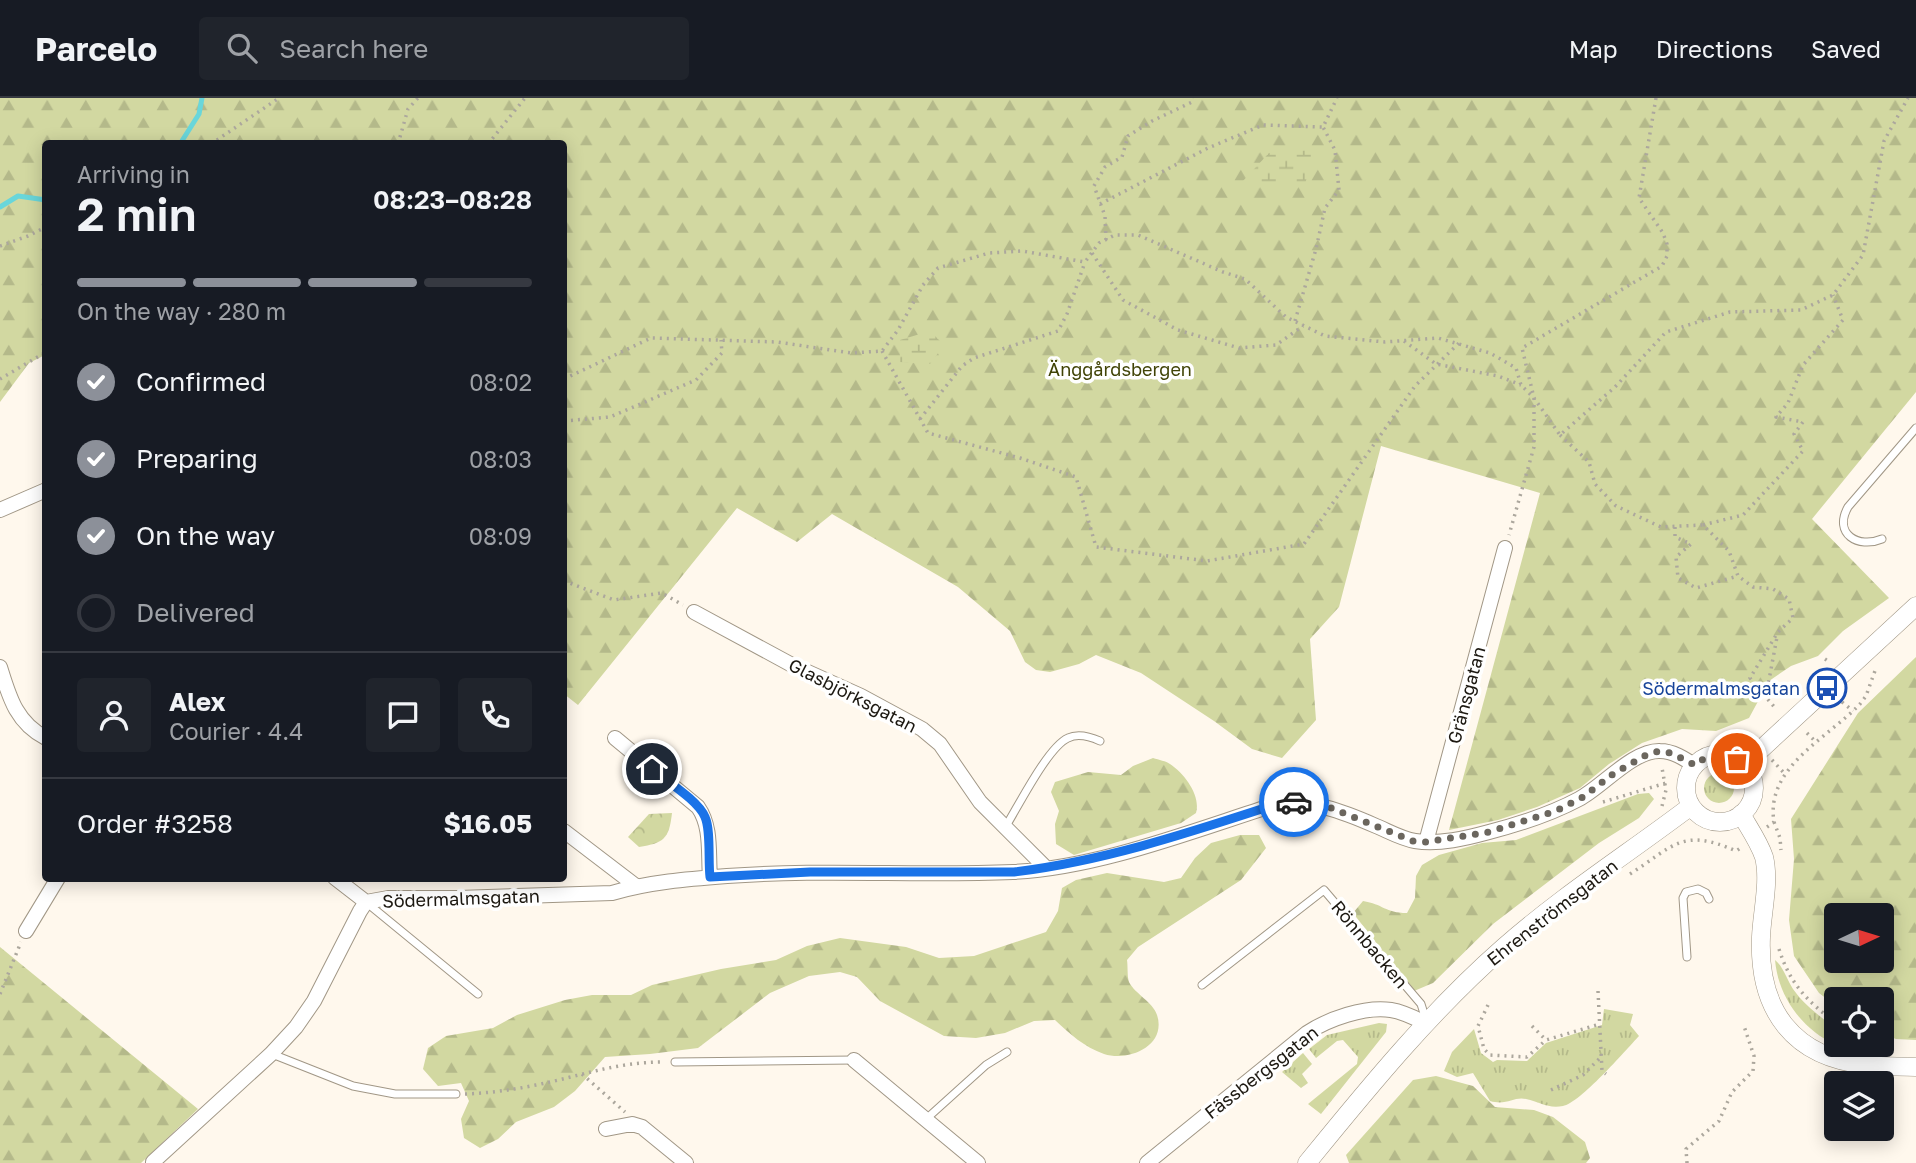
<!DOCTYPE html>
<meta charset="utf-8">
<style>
body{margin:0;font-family:"Golos Text",sans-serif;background:#20242c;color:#f1f3f6;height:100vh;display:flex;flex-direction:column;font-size:26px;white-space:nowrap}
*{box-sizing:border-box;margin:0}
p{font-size:23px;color:#9ea1a6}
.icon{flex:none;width:38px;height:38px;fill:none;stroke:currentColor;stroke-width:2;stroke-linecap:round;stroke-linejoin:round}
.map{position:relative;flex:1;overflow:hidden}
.drawer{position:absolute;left:42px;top:42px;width:525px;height:742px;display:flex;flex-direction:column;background:#171b24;border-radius:7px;box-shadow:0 4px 18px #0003}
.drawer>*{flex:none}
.needle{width:46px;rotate:86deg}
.buttons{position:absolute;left:1824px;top:805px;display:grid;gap:14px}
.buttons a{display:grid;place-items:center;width:70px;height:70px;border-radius:7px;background:#171b24;box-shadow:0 4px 18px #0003;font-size:35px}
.pin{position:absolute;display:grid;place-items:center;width:60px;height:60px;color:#fff;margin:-30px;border:4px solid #fff;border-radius:50%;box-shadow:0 2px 7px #0007}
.courier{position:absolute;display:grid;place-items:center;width:70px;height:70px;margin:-35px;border:5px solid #1a73e8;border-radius:50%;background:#fff;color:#222;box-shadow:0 2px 9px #0007}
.overview em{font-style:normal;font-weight:600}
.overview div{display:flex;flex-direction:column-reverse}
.overview{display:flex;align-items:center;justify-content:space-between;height:119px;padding:0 35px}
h1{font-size:46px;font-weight:600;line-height:52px}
.bar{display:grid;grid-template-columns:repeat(4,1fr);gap:10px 7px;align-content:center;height:84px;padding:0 35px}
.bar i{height:9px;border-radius:5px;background:#363941}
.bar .active{background:#8c9099}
.bar p{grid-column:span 4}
.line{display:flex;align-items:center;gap:18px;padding:0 35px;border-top:2px solid #363941}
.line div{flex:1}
.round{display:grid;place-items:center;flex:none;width:74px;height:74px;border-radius:7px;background:#20242c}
ol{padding:0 35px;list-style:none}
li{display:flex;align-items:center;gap:21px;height:77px}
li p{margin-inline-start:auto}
li .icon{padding:7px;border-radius:50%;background:#8c9099;color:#fff;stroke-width:4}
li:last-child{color:#9ea1a6}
li i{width:38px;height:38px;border:4px solid #363941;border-radius:50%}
header{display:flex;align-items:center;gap:42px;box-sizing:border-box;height:98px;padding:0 35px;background:#171b24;border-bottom:2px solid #363941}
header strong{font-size:33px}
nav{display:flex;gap:38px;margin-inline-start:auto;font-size:24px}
.search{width:490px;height:63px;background:#20242c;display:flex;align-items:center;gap:18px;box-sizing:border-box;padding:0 24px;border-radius:7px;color:#9ea1a6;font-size:26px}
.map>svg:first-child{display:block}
.grass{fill:url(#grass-tufts)}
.forest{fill:url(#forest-firs);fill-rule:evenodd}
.wetland{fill:url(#wetland-marsh)}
.park{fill:url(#park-crowns)}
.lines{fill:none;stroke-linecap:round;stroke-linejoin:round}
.stream{stroke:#69d6da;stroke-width:5}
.service-casing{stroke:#a19786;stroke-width:9}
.minor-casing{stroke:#a19786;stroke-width:16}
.tertiary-casing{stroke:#a19786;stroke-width:19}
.path{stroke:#aca79d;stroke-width:3.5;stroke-dasharray:2 5;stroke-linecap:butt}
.service{stroke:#fff;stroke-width:7}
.minor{stroke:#fff;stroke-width:14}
.tertiary{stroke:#fff;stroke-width:18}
.done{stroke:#6b665e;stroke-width:7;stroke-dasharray:0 12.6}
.route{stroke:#1a73e8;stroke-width:9}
.labels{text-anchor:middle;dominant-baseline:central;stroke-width:7;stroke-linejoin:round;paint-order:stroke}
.park-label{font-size:18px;fill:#404306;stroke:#fff}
.transit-label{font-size:18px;fill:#164399;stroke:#fff;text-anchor:end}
.street-label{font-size:18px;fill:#1c1811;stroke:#fff}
</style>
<header>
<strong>Parcelo</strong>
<div class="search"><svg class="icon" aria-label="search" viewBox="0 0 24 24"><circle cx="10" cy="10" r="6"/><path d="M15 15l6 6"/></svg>Search here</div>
<nav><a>Map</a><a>Directions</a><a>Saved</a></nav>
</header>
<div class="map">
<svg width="1916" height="1065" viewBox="0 0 1916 1065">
<defs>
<pattern id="grass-tufts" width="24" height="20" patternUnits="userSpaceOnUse" patternTransform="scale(1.75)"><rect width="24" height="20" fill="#d2d8a1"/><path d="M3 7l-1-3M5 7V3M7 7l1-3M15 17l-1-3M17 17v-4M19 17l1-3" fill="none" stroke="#b4b98a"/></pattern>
<pattern id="forest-firs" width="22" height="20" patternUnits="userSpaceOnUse" patternTransform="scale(1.75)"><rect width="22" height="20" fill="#d2d8a1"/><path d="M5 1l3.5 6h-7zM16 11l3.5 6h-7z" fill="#b4b98a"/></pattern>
<pattern id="wetland-marsh" width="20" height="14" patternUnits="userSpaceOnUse" patternTransform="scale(1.75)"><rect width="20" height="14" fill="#d2d8a1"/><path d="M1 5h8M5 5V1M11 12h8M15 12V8" fill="none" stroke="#b4b98a"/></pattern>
<pattern id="park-crowns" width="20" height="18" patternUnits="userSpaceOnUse" patternTransform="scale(1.75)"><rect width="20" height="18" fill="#d2d8a1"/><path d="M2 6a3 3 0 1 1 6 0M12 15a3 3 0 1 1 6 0" fill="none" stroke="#b4b98a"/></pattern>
</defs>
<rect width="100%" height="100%" fill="#fff8ed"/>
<path class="grass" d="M1704 690a15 15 0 1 1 30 0a15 15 0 1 1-30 0Z
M1775,862C1783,868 1787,882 1793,891C1805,908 1820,918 1836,931V947H1869L1890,956C1833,962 1780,919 1775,862Z
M1604,911L1633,916L1630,927L1639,938C1625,953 1580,1005 1563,1008C1548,1011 1540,1004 1526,1001C1514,998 1507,1008 1490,1003L1473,975L1457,979L1444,973L1452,954L1474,931L1481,955L1493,964L1497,962L1527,963L1546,945L1602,927Z
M1379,925L1387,926L1386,934L1321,1016L1308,1006L1357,966L1358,959L1343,942L1337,943L1316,960L1309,951L1327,937Z
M1303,955L1312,966L1302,976L1308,985L1301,990L1282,974Z"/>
<path class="forest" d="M0,0H1916V294L1812,421L1889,500L1843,533L1818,558L1791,568L1769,583L1749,620L1716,633L1682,631L1642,645L1609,666L1580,690L1537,709L1498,722L1449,732L1540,395L1381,348L1339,509L1310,541L1316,622L1282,660L1252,651L1214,623L1141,575L1096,557L1079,566L1050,574L1036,572L1025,564L1010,533L958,489L832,416L797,444L737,410L578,607L564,596V46H46L45,257L29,265L0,304Z
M1916,559V942L1896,941L1881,935V901H1836V908L1819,895L1794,858L1789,822L1794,761L1791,721L1858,615ZM1836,817H1881V863H1836Z
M1153,660C1159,662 1166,663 1170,666C1185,676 1201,698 1196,715L1181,725L1074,757L1056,746L1055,726L1059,713L1051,694L1055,684L1088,674L1121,677L1133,668Z
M1649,695L1654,701L1639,720L1599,745L1493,826L1433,885L1414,893L1353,815L1363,803C1383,806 1385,815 1407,815L1415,800L1416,778L1422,767L1439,757L1482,745L1516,742L1638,696Z
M1240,737H1259L1266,750L1241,782L1138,849L1127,862C1128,868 1127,878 1129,884C1135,896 1153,904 1157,917C1167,948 1129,964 1104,956C1084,949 1070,936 1055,922L1034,923L1005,935L976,940L944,938L880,903L857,879L840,874L809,878L770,895L698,950L650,956L605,959L575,993L554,1009L516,1024L498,1041L480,1050L464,1040L461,1021L469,1003L461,985L438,988L423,971L428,950L446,938L493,930L517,917L565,902L592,897H631L652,887L721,871L776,862L807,848L840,840L906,849L939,860L974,858L1046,834L1058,813L1062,790L1076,782L1107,775L1164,784L1181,780L1195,760L1211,745Z
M0,849L198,1011L141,1065H0Z
M1436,978L1473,988L1495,1009L1534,1012L1553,1019L1585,1044L1590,1060L1586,1065H1349L1346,1057L1413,982Z"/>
<path class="wetland" d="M1315,52L1305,86L1242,84L1269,55Z
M930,233L944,247L930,266L900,264V242Z"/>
<path class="park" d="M672,715C669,741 664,745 639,749L628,739L649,716Z"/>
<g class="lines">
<path class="stream" d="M180,46L199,16L202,0
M0,109L18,98L46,102"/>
<defs>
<path id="service" d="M1882,441C1858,451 1833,436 1848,409L1916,330
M1006,728C1019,707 1048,649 1068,640C1078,635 1091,639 1100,643
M367,805L478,896
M1687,859L1683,800L1686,794L1698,791L1706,795L1709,801
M1202,887L1324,792L1421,906L1426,922
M272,956L353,988L395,996H456
M675,964L854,962
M925,1022L986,967L1007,954"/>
<path id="minor" d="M0,412L46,392
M694,514L792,567L861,598L922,631L940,646L980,704L1046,770
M0,569C9,598 16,625 46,640
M615,640L698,709C712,729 708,755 710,779
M564,733L636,788
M1426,744L1505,450
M335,780L366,804
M26,833L58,780
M854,962L978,1065
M606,1031L632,1026L642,1029L686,1065
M153,1064L271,956L296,929L314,903L360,813L366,804L388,800H458L612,795C649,784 688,781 727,778C822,771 917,778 1013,774C1098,770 1192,733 1274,707C1311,701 1342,713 1376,728C1388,733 1402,741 1415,743C1439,747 1467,740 1489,734C1520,726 1551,716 1579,701C1602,689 1633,652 1660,653C1673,653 1685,661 1694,667
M1147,1065L1307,935C1328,921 1365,908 1391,912C1404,914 1415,920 1427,926"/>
<path id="tertiary" d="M1686 690a34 34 0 1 1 68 0a34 34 0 1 1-68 0Z
M1744,667L1916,508
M1741,716C1749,730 1759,744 1764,759C1770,783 1762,814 1761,839C1758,912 1793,960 1868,967C1884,969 1900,968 1916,969
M1307,1065C1368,990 1431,913 1504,849C1563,797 1629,755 1691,708"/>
</defs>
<use href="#service" class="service-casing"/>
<use href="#minor" class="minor-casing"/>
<use href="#tertiary" class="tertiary-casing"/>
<path class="path" d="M1656,0L1639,100L1663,135L1667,146V158L1662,168L1522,250L1534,300L1560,337L1615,289L1666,234L1730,214L1801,212L1833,197L1863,157L1884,43L1908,0
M211,46L279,0
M398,46L408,11L418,0
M488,46L525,0
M1100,106L1208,50L1263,27L1323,29L1337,0
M1106,142L1105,118L1094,88L1105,69L1122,59L1128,38L1152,23L1192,4L1193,0
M0,148L28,138L46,129
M1092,155L1123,202L1178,232L1239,250L1276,247L1303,228
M1295,223L1316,151L1325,110L1339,92L1335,52L1323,29
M1404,243L1436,266L1498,278L1521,287
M882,253L928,335L1020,360L1076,379L1096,449L1207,463L1304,446L1415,288L1459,245
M0,281L46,254
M564,281L651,240L777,244L851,255L882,253L898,232L923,187L938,170L989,155L1022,153L1085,164L1099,145L1115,137H1138L1223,174L1245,181L1286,219L1325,238L1385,244L1438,240L1490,255L1516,270L1521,287L1534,300V349L1509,437
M920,321L962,268L974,260L1058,233L1067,216L1085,164
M564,323L610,319L696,282L722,255L721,242
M1560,337L1589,364L1595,386L1616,408L1661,429L1703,427L1729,453L1738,478L1753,489L1773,491L1789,501L1793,520L1778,534L1750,580L1776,611
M1703,427L1743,417L1803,353L1794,336L1803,324L1776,319L1788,305L1803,267L1843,222L1833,197
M1675,429V439L1691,446L1676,459L1678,480L1696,490L1738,478
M564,483L614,502L662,495L683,507
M1825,561L1828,563
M1792,592L1794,594
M1766,598L1777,539
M1842,604L1853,613
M1807,635L1817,645
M1772,662L1785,676
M1603,704L1666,685
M1662,708L1666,692L1662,670
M1774,724L1780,740L1781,752
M1767,729L1774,724C1765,669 1828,640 1860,606L1866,598L1876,570
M1630,776C1674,748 1682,729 1736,753L1742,749
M1779,851C1790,886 1807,903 1836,925
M1598,893L1602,973L1606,976
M0,896L21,844
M1488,907L1478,928L1484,951L1490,957L1527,959L1546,942
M1532,928L1546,942L1600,926
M1877,947L1893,950
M582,976L625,1014
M1551,992L1583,977L1601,959
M465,996C489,995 512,992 536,987C581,978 616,964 664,964
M1687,1065L1686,1051L1719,1023L1732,994L1753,973L1754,958L1744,928"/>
<use href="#service" class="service"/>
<use href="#minor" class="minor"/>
<use href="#tertiary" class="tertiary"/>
</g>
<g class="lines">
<path class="done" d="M1294,704L1326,708L1413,743L1426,744L1489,734L1556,713L1583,699L1613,676L1648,656L1660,653L1671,655L1695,667C1708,656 1721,654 1737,661"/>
<path class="route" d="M652,671C666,683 698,702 705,719C711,732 708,763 710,779L810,774H1014C1104,763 1188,735 1274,707L1294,704"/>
</g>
<defs>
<symbol id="bus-ring" viewBox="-11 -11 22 22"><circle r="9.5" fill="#fff" stroke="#1a4fb4" stroke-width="1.5"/><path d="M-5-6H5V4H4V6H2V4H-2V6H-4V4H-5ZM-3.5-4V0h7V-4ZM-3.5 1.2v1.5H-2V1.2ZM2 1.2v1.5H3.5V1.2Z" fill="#1a4fb4"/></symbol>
</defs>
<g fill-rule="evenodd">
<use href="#bus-ring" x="1805" y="568" width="44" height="44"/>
</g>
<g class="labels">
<g class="park-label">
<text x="1120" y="271">Änggårdsbergen</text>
</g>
<g class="transit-label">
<text x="1800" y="590">Södermalmsgatan</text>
</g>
<g class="street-label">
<text transform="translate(853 597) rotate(27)">Glasbjörksgatan</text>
<text transform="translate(1466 597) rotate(-75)">Gränsgatan</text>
<text transform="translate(461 800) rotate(-2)">Södermalmsgatan</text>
<text transform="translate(1552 814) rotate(-38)">Ehrenströmsgatan</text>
<text transform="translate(1370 846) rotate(50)">Rönnbacken</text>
<text transform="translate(1261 974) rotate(-38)">Fässbergsgatan</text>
</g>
</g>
</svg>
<div class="buttons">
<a><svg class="needle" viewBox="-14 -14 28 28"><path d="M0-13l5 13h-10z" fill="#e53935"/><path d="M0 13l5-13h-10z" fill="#9ea1a6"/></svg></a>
<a><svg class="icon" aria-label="locate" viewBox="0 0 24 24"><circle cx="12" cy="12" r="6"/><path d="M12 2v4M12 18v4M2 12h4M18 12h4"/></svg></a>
<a><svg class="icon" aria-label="layers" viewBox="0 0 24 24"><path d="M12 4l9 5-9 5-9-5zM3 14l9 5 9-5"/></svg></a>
</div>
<div class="pin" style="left:1737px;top:661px;background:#ea580c"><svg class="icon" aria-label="bag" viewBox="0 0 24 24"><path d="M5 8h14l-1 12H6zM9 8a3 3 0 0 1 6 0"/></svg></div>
<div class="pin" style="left:652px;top:671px;background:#1f2937"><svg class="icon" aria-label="home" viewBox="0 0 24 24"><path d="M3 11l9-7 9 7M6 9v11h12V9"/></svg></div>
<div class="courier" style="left:1294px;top:704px"><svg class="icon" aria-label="car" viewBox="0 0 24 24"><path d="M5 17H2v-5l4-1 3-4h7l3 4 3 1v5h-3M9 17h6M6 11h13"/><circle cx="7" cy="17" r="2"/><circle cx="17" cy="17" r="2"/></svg></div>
<section class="drawer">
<div class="overview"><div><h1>2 min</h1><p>Arriving in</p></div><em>08:23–08:28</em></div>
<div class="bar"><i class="active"></i><i class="active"></i><i class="active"></i><i></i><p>On the way · 280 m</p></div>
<ol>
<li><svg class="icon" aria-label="check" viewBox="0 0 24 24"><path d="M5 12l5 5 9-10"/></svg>Confirmed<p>08:02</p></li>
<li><svg class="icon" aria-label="check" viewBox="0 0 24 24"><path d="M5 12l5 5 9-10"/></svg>Preparing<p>08:03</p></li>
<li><svg class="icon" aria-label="check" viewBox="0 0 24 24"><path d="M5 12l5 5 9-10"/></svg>On the way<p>08:09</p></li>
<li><i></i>Delivered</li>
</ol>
<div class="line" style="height:126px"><a class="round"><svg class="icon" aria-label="person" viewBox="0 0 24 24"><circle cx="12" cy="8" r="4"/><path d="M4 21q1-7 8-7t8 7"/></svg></a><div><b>Alex</b><p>Courier · 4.4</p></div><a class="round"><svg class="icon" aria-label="chat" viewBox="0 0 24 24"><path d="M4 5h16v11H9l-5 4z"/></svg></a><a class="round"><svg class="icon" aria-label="phone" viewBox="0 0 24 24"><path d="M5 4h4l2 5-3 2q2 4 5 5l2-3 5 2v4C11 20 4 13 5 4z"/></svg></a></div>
<div class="line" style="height:91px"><div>Order #3258</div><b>$16.05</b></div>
</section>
</div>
